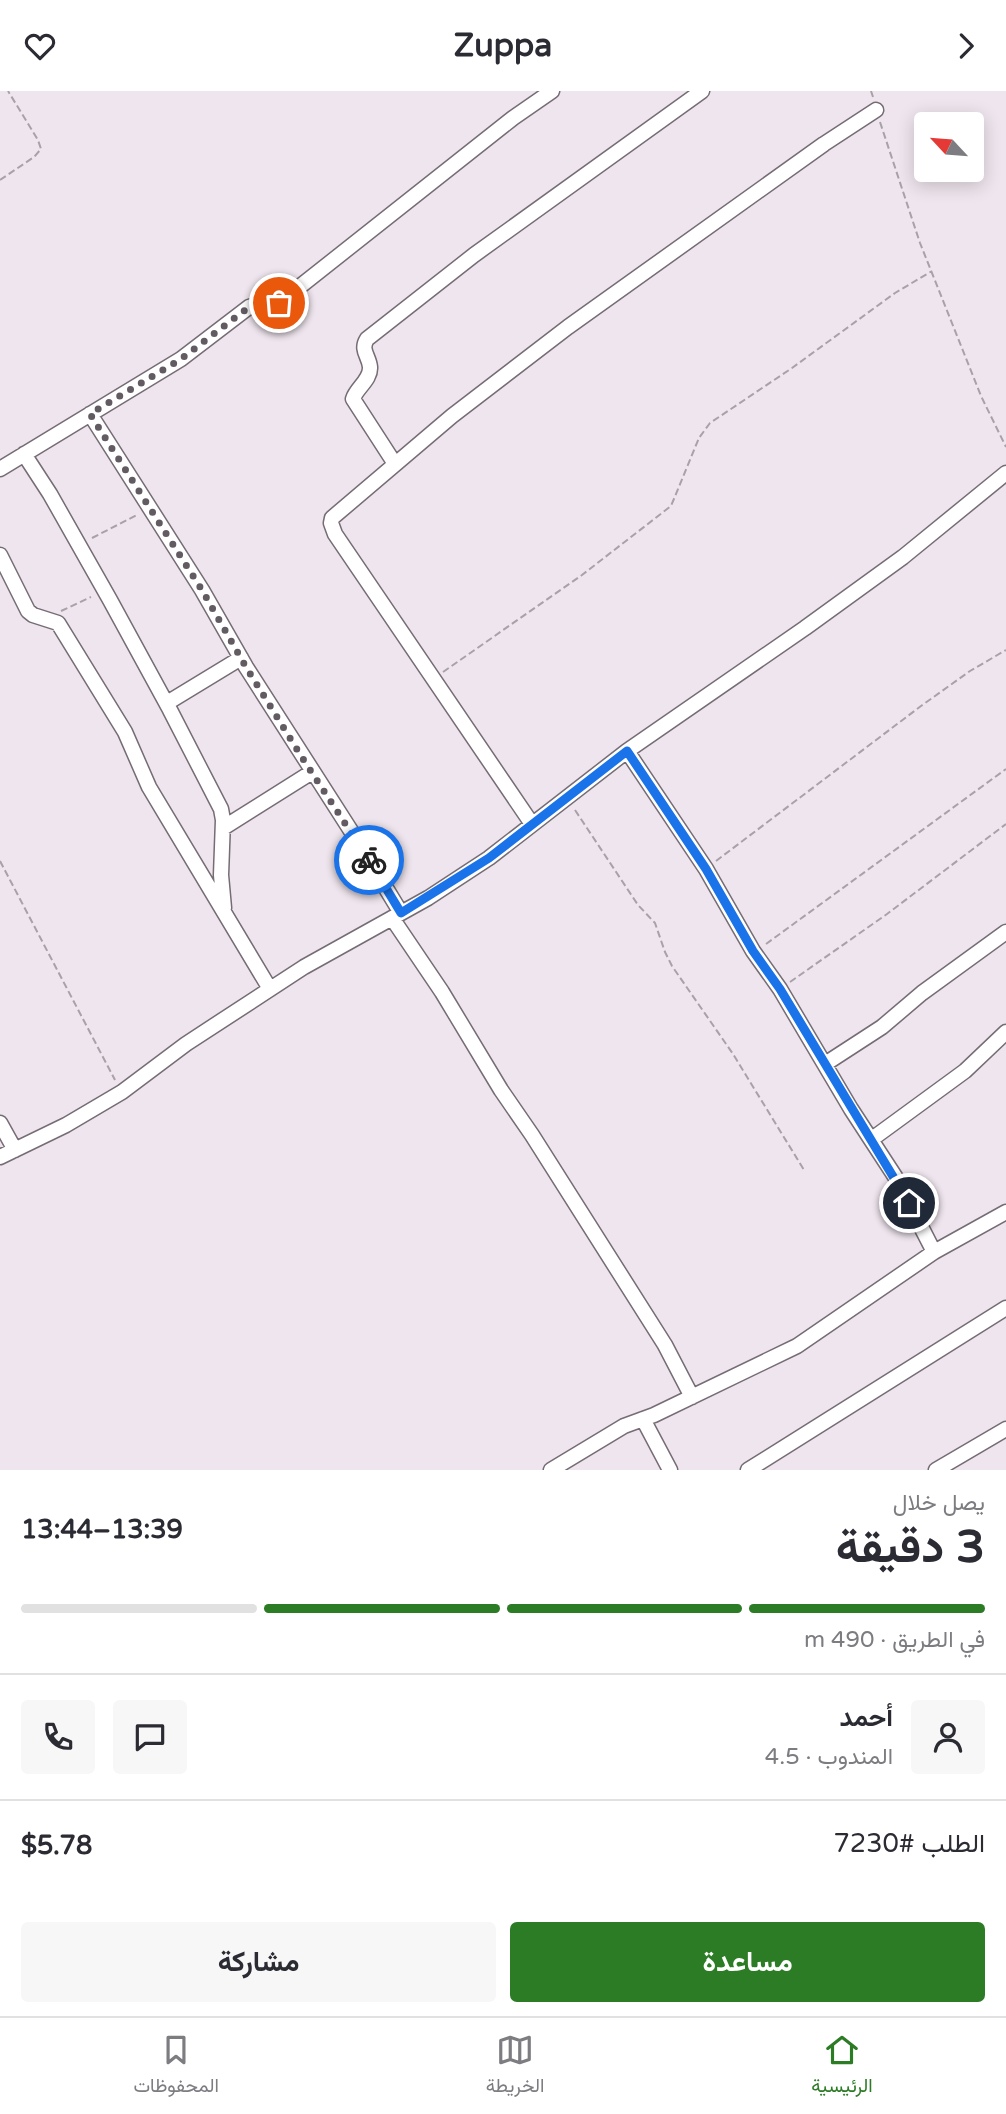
<!DOCTYPE html>
<html lang="ar">
<meta charset="utf-8">
<style>
body{margin:0;font-family:"Varela Round",Vazirmatn,sans-serif;background:#f7f7f7;color:#2b2b33;direction:rtl;height:100vh;display:flex;flex-direction:column;font-size:26px;white-space:nowrap}
*{box-sizing:border-box;margin:0}
p{font-size:23px;color:#7c7c81}
.icon{flex:none;width:38px;height:38px;fill:none;stroke:currentColor;stroke-width:2;stroke-linecap:round;stroke-linejoin:round}
.map{position:relative;height:1379px;overflow:hidden;direction:ltr}
.panel{display:flex;flex-direction:column;background:#fff;flex:1}
.panel>*{flex:none}
.needle{width:46px;rotate:296deg}
.fabs{position:absolute;left:914px;top:21px;display:grid;gap:14px}
.fabs a{display:grid;place-items:center;width:70px;height:70px;border-radius:7px;background:#fff;box-shadow:0 4px 18px #0003;font-size:35px}
.pin{position:absolute;display:grid;place-items:center;width:60px;height:60px;color:#fff;margin:-30px;border:4px solid #fff;border-radius:50%;box-shadow:0 2px 7px #0007}
.courier{position:absolute;display:grid;place-items:center;width:70px;height:70px;margin:-35px;border:5px solid #1a73e8;border-radius:50%;background:#fff;color:#222;box-shadow:0 2px 9px #0007}
.headline em{font-style:normal;font-weight:700}
.headline div{display:flex;flex-direction:column-reverse}
.headline{display:flex;align-items:center;justify-content:space-between;height:119px;padding:0 21px}
h1{font-size:46px;font-weight:700;line-height:52px}
.bar{display:grid;grid-template-columns:repeat(4,1fr);gap:10px 7px;align-content:center;height:84px;padding:0 21px}
.bar i{height:9px;border-radius:5px;background:#e1e1e2}
.bar .current{background:#2c7b25}
.bar p{grid-column:span 4}
.line{display:flex;align-items:center;gap:18px;padding:0 21px;border-top:2px solid #e1e1e2}
.line div{flex:1}
.round{display:grid;place-items:center;flex:none;width:74px;height:74px;border-radius:7px;background:#f7f7f7}
.cta{display:flex;gap:14px;margin-top:auto;padding:14px 21px}
.cta a{flex:1;height:80px;border-radius:7px;background:#2c7b25;color:#fff;font-size:28px;font-weight:700;line-height:80px;text-align:center}
.cta a+a{background:#f7f7f7;color:#2b2b33}
header{display:flex;justify-content:space-between;align-items:center;height:91px;padding:0 21px;background:#fff;font-size:32px;font-weight:700}
.menu{display:flex;justify-content:space-around;align-items:center;height:98px;border-top:2px solid #e1e1e2;background:#fff;font-size:19px;color:#7c7c81}
.menu a{display:grid;justify-items:center;gap:4px}
.menu .current{color:#2c7b25}
.map>svg:first-child{display:block}
.lines{fill:none;stroke-linecap:round;stroke-linejoin:round}
.minor-casing{stroke:#756c74;stroke-width:17}
.path{stroke:#a9a1a8;stroke-width:2;stroke-dasharray:7 3.5;stroke-linecap:butt}
.minor{stroke:#fff;stroke-width:14}
.done{stroke:#625c62;stroke-width:7;stroke-dasharray:0 12.6}
.route{stroke:#1a73e8;stroke-width:9}
</style>
<header><svg class="icon" aria-label="forward" viewBox="0 0 24 24"><path d="M9 5l7 7-7 7"/></svg>Zuppa<svg class="icon" aria-label="heart" viewBox="0 0 24 24"><path d="M12 20l-8-8c-3-5 5-10 8-4 3-6 11-1 8 4z"/></svg></header>
<div class="map">
<svg width="1006" height="1379" viewBox="0 0 1006 1379">
<rect width="100%" height="100%" fill="#efe5ee"/>
<g class="lines">
<defs>
<path id="minor" d="M90,323L202,499L246,576L353,743L401,822
M24,363L50,403L110,509L170,619L221,718L223,729L221,784L224,817
M395,373L353,308C356,297 371,289 370,276C369,265 360,259 367,248L474,164L702,0
M0,378L181,268L249,216L258,213L269,217L279,212L513,27L552,0
M0,464L28,520L33,524L58,532L125,641L149,696L270,898
M167,612L241,567
M627,660L706,778L753,860L780,898L851,1018L896,1087L934,1161
M532,733L335,443L331,432L332,427L452,325L568,236L824,53L876,19
M223,737L312,681
M392,827L442,901L501,999L532,1044L665,1254L692,1306
M825,973L882,936L922,902L1006,841
M0,1032L15,1059
M872,1048L965,980L1006,941
M0,1066L66,1034L122,1001L186,953L304,876L428,807L489,767L627,660L805,537L903,466L1006,382
M643,1328L670,1379
M551,1379L624,1335L654,1324L797,1255L934,1161L1006,1121
M748,1379L1006,1217
M936,1379L1006,1338"/>
</defs>
<use href="#minor" class="minor-casing"/>
<path class="path" d="M871,0L873,6
M880,31L920,152L981,305L1006,356
M0,89L34,66L41,58L38,49L8,0
M92,447L137,424
M61,520L91,506
M443,581L582,484L671,415L699,347L710,332L792,277L895,202L932,180
M575,719L638,814L655,832L665,861L672,875L733,963L804,1079
M0,770L115,989
M716,770L921,615L970,580L1006,559
M766,853L1006,678
M790,891L887,823L1006,733"/>
<use href="#minor" class="minor"/>
</g>
<g class="lines">
<path class="done" d="M279,212L269,217L258,214L249,216L181,268L90,323L202,499L246,576L303,668L369,769"/>
<path class="route" d="M369,769L401,822L489,767L627,660L706,778L753,860L780,898L909,1112"/>
</g>
</svg>
<div class="fabs">
<a><svg class="needle" viewBox="-14 -14 28 28"><path d="M0-13l5 13h-10z" fill="#e53935"/><path d="M0 13l5-13h-10z" fill="#7c7c81"/></svg></a>
</div>
<div class="pin" style="left:279px;top:212px;background:#ea580c"><svg class="icon" aria-label="bag" viewBox="0 0 24 24"><path d="M5 8h14l-1 12H6zM9 8a3 3 0 0 1 6 0"/></svg></div>
<div class="pin" style="left:909px;top:1112px;background:#1f2937"><svg class="icon" aria-label="home" viewBox="0 0 24 24"><path d="M3 11l9-7 9 7M6 9v11h12V9"/></svg></div>
<div class="courier" style="left:369px;top:769px"><svg class="icon" aria-label="bike" viewBox="0 0 24 24"><circle cx="6" cy="16" r="4"/><circle cx="18" cy="16" r="4"/><path d="M6 16l4-8h5l3 8M10 8l3 8H6M13 5h3"/></svg></div>
</div>
<section class="panel">
<div class="headline"><div><h1>3 دقيقة</h1><p>يصل خلال</p></div><em>13:39–13:44</em></div>
<div class="bar"><i class="current"></i><i class="current"></i><i class="current"></i><i></i><p>في الطريق · 490 m</p></div>
<div class="line" style="height:126px"><a class="round"><svg class="icon" aria-label="person" viewBox="0 0 24 24"><circle cx="12" cy="8" r="4"/><path d="M4 21q1-7 8-7t8 7"/></svg></a><div><b>أحمد</b><p>المندوب · 4.5</p></div><a class="round"><svg class="icon" aria-label="chat" viewBox="0 0 24 24"><path d="M4 5h16v11H9l-5 4z"/></svg></a><a class="round"><svg class="icon" aria-label="phone" viewBox="0 0 24 24"><path d="M5 4h4l2 5-3 2q2 4 5 5l2-3 5 2v4C11 20 4 13 5 4z"/></svg></a></div>
<div class="line" style="height:91px"><div>الطلب #7230</div><b>$5.78</b></div>
<div class="cta"><a>مساعدة</a><a>مشاركة</a></div>
</section>
<nav class="menu">
<a class="current"><svg class="icon" aria-label="home" viewBox="0 0 24 24"><path d="M3 11l9-7 9 7M6 9v11h12V9"/></svg>الرئيسية</a>
<a><svg class="icon" aria-label="map" viewBox="0 0 24 24"><path d="M3 6l6-2 6 2 6-2v14l-6 2-6-2-6 2zM9 4v14M15 6v14"/></svg>الخريطة</a>
<a><svg class="icon" aria-label="saved" viewBox="0 0 24 24"><path d="M7 4h10v16l-5-4-5 4z"/></svg>المحفوظات</a>
</nav>
